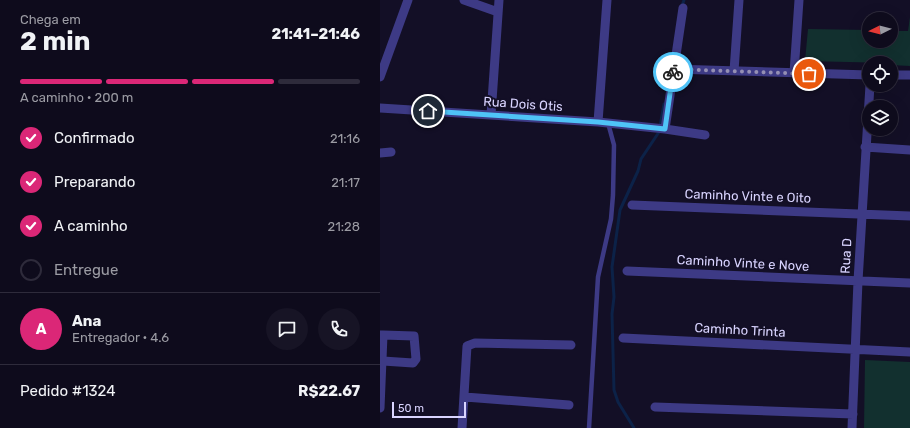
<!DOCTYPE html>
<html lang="pt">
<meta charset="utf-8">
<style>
body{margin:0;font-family:Rubik,sans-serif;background:#171425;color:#f1f3f6;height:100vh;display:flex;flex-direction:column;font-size:15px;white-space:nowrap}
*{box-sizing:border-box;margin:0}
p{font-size:13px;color:#9b9ba3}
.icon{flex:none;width:22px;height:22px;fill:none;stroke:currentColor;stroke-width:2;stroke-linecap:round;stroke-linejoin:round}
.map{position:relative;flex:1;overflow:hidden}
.panel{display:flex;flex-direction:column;background:#0e0b1c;width:380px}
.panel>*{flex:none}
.needle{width:26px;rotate:264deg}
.controls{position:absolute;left:482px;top:12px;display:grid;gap:8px}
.controls a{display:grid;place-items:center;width:36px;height:36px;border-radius:50%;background:#0e0b1c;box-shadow:0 4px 16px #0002,0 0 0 1px #2e2b3b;font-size:20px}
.scale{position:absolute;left:12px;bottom:10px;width:74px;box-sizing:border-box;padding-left:4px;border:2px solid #d9d4ff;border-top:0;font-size:11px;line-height:14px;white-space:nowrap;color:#d9d4ff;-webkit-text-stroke:3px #130f26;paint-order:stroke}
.pin{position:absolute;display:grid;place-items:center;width:34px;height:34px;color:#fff;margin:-17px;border:2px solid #fff;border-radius:50%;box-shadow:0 1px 4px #0007}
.courier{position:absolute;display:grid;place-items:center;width:40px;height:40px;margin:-20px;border:3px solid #4fc3f7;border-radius:50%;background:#fff;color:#222;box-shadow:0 1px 5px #0007}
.overview em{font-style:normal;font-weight:700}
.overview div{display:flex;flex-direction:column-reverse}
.overview{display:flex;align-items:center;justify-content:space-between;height:68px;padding:0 20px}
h1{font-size:26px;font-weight:700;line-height:30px}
.bar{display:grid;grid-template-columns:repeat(4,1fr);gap:6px 4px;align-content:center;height:48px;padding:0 20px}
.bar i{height:5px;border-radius:3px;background:#2e2b3b}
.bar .active{background:#db2777}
.bar p{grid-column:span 4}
.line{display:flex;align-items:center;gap:10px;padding:0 20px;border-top:1px solid #2e2b3b}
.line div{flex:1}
.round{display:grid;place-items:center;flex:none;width:42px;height:42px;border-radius:21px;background:#171425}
ol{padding:0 20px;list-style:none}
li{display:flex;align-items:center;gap:12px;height:44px}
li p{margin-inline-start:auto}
li .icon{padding:4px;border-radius:50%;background:#db2777;color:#fff;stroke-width:4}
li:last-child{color:#9b9ba3}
li i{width:22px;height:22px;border:2px solid #2e2b3b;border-radius:50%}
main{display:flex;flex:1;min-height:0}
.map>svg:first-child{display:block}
.green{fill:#12302f}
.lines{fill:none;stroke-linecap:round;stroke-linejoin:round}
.stream{stroke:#0c2248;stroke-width:3}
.service{stroke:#3d3a85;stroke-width:4.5}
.minor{stroke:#3d3a85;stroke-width:9}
.done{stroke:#948fb3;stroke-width:4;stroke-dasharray:0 7.2}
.route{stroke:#4fc3f7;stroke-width:5}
.labels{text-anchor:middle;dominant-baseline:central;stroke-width:4;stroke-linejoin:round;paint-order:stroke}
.street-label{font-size:13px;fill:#d9d4ff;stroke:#130f26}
</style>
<main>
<section class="panel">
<div class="overview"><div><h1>2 min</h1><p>Chega em</p></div><em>21:41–21:46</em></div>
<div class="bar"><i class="active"></i><i class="active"></i><i class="active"></i><i></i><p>A caminho · 200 m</p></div>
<ol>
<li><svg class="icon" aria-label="check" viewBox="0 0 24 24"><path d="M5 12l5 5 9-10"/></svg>Confirmado<p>21:16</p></li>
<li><svg class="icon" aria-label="check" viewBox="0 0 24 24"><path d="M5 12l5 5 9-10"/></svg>Preparando<p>21:17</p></li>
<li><svg class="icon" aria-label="check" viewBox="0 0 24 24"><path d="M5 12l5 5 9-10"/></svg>A caminho<p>21:28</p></li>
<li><i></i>Entregue</li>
</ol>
<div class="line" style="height:72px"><b class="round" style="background:#db2777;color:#fff">A</b><div><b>Ana</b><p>Entregador · 4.6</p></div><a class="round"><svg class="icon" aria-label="chat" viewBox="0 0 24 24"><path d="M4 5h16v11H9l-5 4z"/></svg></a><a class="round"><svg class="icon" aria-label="phone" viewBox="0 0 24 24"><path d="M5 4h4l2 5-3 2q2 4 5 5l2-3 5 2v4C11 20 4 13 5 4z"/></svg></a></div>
<div class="line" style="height:52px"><div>Pedido #1324</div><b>R$22.67</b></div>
</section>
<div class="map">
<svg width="530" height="428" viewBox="0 0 530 428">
<rect width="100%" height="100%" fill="#130f26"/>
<path class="green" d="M530,17V66L511,65V63L425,61L428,29L489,30V41H511V31H528Z
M485,360L530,362V428H484Z"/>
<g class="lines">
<path class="stream" d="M302,6L304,0
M254,428L238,402L234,390L232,314L234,297L232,267L240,210L258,171L261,159L279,132L284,104"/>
<path class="service" d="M209,428L218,277L231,219L233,195L234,145L228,123"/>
<path class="minor" d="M84,0L118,12
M303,8L285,129L325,135
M293,69L489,75
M354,71L359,0
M414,73L419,0
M511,75H530
M0,77L28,0
M0,108L218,122L285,129
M111,115L119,0
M218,122L227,0
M485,147L530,150
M0,153L11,152
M252,205L530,216
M247,271L530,283
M0,335H3L0,408
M243,338L530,352
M3,361L33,363L36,359L34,336L3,335
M85,397L189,405
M275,407L473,414
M82,428L87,346L95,343L191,345
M472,428L478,281L490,85"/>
</g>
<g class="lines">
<path class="done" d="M293,72V69L429,74"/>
<path class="route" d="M48,111L218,122L285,129L293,72"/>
</g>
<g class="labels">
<g class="street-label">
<text transform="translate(143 104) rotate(4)">Rua Dois Otis</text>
<text transform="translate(368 196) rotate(2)">Caminho Vinte e Oito</text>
<text transform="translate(466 256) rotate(-87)">Rua D</text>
<text transform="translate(363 263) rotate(3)">Caminho Vinte e Nove</text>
<text transform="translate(360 330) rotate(3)">Caminho Trinta</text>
</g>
</g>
</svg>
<div class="controls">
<a><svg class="needle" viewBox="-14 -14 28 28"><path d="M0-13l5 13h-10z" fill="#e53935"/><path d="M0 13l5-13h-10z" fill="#9b9ba3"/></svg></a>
<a><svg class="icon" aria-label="locate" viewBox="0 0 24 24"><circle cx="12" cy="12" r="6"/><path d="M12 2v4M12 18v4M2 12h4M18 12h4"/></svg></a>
<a><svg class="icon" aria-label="layers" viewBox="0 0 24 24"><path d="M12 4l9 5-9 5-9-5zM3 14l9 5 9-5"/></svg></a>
</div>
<div class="scale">50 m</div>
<div class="pin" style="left:429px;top:74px;background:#ea580c"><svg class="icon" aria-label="bag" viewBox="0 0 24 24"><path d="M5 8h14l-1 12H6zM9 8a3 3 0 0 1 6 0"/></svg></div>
<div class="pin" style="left:48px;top:111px;background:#1f2937"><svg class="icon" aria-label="home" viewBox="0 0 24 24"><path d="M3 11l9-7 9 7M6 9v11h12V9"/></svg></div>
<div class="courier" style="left:293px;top:72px"><svg class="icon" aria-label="bike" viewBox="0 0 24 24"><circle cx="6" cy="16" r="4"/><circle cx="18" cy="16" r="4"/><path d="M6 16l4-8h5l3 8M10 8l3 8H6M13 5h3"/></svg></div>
</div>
</main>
